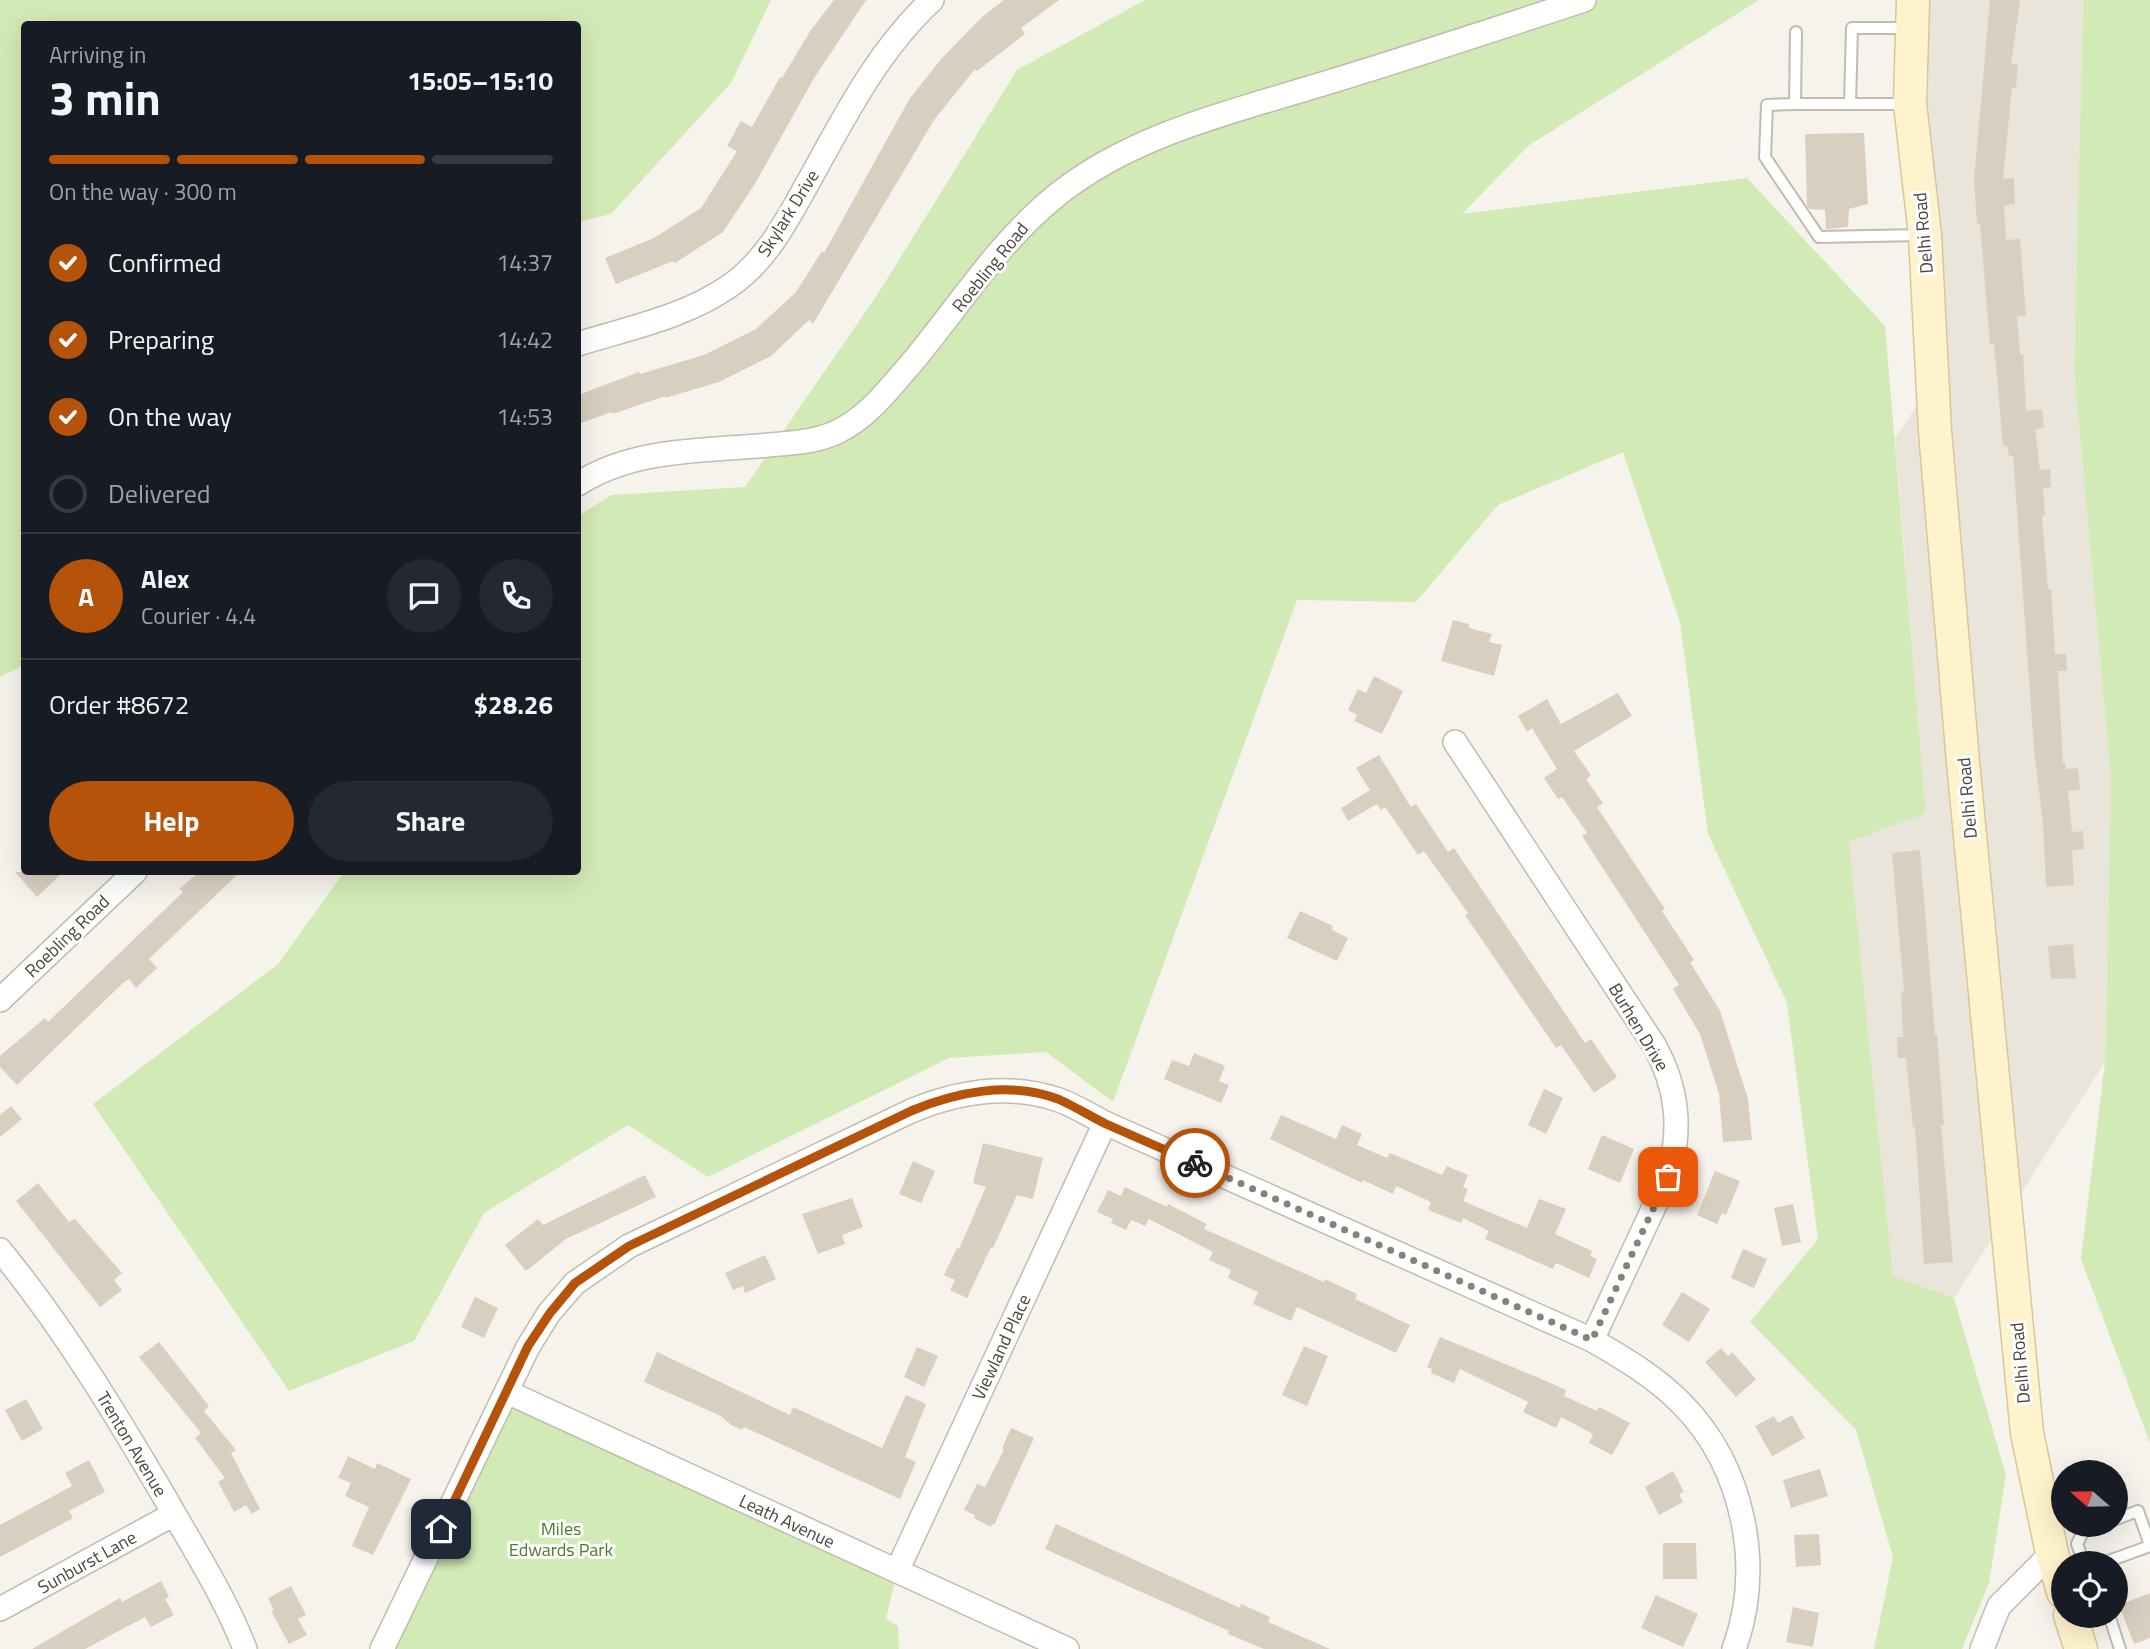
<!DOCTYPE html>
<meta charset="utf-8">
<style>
body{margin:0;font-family:"Titillium Web",sans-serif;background:#242831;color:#f1f3f6;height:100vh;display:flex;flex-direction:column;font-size:26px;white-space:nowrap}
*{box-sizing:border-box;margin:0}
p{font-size:23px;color:#9ea1a6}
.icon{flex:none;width:38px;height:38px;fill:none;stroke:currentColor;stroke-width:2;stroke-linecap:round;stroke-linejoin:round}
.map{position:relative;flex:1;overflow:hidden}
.details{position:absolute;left:21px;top:21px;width:560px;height:854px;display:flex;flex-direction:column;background:#171b24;border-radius:7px;box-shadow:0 7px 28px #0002}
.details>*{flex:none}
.needle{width:46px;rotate:290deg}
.buttons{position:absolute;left:2051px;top:1460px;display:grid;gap:14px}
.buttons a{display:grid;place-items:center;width:77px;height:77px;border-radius:50%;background:#171b24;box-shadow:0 7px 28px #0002;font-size:35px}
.pin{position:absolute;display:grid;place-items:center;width:60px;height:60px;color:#fff;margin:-30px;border-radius:14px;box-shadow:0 4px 10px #0006}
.courier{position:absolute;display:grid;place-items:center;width:70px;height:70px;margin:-35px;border:5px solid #b45309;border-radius:50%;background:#fff;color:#222;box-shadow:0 2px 9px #0007}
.summary em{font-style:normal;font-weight:700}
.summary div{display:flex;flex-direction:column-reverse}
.summary{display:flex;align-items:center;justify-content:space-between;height:119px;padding:0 28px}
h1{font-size:46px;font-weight:700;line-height:52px}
.bar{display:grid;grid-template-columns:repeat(4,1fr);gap:10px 7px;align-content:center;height:84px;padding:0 28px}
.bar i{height:9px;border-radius:5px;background:#363941}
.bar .on{background:#b45309}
.bar p{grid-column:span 4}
.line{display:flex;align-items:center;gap:18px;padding:0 28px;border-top:2px solid #363941}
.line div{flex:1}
.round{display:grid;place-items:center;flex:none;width:74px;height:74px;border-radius:37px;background:#242831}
ol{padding:0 28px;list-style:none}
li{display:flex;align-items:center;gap:21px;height:77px}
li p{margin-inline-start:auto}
li .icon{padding:7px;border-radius:50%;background:#b45309;color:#fff;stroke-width:4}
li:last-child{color:#9ea1a6}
li i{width:38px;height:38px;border:4px solid #363941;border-radius:50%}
.primary-button{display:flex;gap:14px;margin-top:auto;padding:14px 28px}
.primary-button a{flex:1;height:80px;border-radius:42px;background:#b45309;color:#fff;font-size:28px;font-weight:700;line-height:80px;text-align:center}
.primary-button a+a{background:#242831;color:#f1f3f6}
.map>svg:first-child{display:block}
.residential{fill:#eae5da}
.green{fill:#d2eab5}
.building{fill:#d8cfc1}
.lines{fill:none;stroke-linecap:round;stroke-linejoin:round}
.lane-casing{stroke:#c2bbae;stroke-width:14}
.street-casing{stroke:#c2bbae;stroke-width:26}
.secondary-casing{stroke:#d6c79b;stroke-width:35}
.lane{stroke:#fff;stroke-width:10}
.street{stroke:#fff;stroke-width:23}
.secondary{stroke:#fff3cd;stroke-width:32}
.done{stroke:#878178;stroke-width:7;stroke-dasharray:0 12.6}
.route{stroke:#b45309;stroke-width:9}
.labels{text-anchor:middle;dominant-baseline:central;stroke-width:6;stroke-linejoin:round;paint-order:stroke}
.street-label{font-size:18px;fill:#4b4439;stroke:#fff}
.park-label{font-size:18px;fill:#4a7f2a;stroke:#fff}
</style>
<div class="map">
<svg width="2150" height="1649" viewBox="0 0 2150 1649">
<rect width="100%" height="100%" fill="#f6f3ec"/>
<path class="residential" d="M1913,0H2083L2074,370L2111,781L2105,1062L1954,1298L1893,1276L1849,842L1926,812L1895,438L1933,382Z"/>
<path class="green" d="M0,0H771L731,83L611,214L578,222V24H24V665L0,677Z
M1145,0H1759L1528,146L1462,214L1747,178L1885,326L1926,813L1849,842L1893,1276L1954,1298L2006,1475L1989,1583L1962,1649H1874L1893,1557L1856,1430L1750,1322L1818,1239L1787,1003L1708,834L1680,622L1623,452L1498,505L1416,602L1297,600L1113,1102L1046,1052L949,1058L708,1177L628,1125L484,1213L414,1341L289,1391L93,1104L278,964L344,872H578V516L611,495L745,487L879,292L1017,70Z
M2083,0H2150V1443L2081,1259L2105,1062L2111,781L2074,370Z
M507,1392L897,1571L886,1619L898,1626L899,1649H382Z"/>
<path class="building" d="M834,0H866L814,78L755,184L723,232L675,263L673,261L616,284L605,258L654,238L701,208L737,151L727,146L741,121L752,127L780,77L782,78L811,30Z
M1004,0H1059L1021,28L1025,34L977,71L975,69L934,120L813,324L809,320L771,356L719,382L665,398V396L613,414L612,412L578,424V395L639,372L640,374L704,355L756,329L796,292L822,251L824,253L910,98L942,58L982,17Z
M1990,0H2020L2011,64L2018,65L2016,88H2012L2003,179L2014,178L2015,204L2004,205L2006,240L2020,239L2026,316H2017L2020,354H2023L2026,411L2042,409L2044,428L2035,429L2040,470L2050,469L2051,487L2043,488L2045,515L2042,516L2048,589H2051L2055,654H2066L2067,671H2058L2063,763H2065L2066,769L2078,768L2080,790L2068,791L2072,832L2083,831L2084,849L2072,850L2074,885L2046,887L2043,824L2034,750L2013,456H2009L2007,445L2003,446L1994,344H1990L1980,224H1977L1974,180Z
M1864,133L1868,204L1849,209L1848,227L1826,229L1825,210L1810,209L1807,206L1805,134Z
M1453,620L1469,624V628L1492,634L1489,642L1502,645L1494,676L1441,661Z
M1374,676L1403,691L1382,734L1354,721L1357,715L1348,710L1358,689L1366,693Z
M1618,693L1632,716L1574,751L1591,775L1586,779L1603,803L1597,807L1665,909L1662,911L1694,960L1690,962L1720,1011L1748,1099L1752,1140L1723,1142L1719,1094L1700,1034L1673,989L1679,985L1582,836L1587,833L1562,797L1558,799L1544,778L1557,769L1532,728L1527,732L1518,716L1547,699L1561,724Z
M1379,755L1411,807L1416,804L1448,852L1454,848L1585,1043L1591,1039L1617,1077L1594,1093L1561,1045L1556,1048L1465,915L1468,913L1424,851L1418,855L1385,807L1381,810L1377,804L1348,821L1341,808L1370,790L1356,768Z
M1920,850L1935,1036L1937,1035L1944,1125H1941L1953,1262L1924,1264L1915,1127L1913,1128L1906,1058H1898L1897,1037H1903L1901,992L1904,991L1892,853Z
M15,872H63L37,897Z
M199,872H240L149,959L157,968L136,988L129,979L123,983L17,1085L0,1067V1056L45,1018L48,1022L183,892L179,889Z
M1300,911L1333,926L1332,930L1348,938L1337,961L1287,938Z
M2073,944L2076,978L2051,979L2048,946Z
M1194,1053L1225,1066L1219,1081L1229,1085L1221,1103L1164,1079L1172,1060L1189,1066Z
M1544,1089L1563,1098L1546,1134L1528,1125Z
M11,1106L22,1119L0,1137V1115Z
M1281,1115L1336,1139L1342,1125L1362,1134L1357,1145L1387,1158L1390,1153L1442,1175L1447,1166L1468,1175L1463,1187L1468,1189L1463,1201L1527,1228L1539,1199L1566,1209L1555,1234L1592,1251L1590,1256L1597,1259L1589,1278L1556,1263L1553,1269L1485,1239L1489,1231L1463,1218L1461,1223L1428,1210L1431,1202L1396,1186L1393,1194L1363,1180L1362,1183L1270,1139Z
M1602,1135L1634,1149L1620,1183L1588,1169Z
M983,1143L1043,1158L1033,1199L1017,1195L993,1248L991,1247L967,1298L950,1290L955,1280L944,1275L957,1248L959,1249L986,1187L973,1183Z
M913,1161L935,1171L921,1203L899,1194Z
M1715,1171L1740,1181L1726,1215L1722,1213L1717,1224L1697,1215Z
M645,1175L656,1197L566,1239L526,1271L505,1245L538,1219L543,1225Z
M38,1183L69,1222L75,1219L122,1273L114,1280L122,1290L100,1307L16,1201Z
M1125,1187L1167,1207L1168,1204L1207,1224L1204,1229L1324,1282L1325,1279L1357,1294L1355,1299L1410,1325L1396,1353L1297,1307L1291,1321L1253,1304L1258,1292L1228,1278L1231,1270L1209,1260L1213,1252L1149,1219L1145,1226L1131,1220L1126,1230L1111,1223L1113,1219L1097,1212L1108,1190L1121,1196Z
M852,1198L863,1227L842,1235L845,1244L818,1254L802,1214Z
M1793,1204L1801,1242L1782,1246L1774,1208Z
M1743,1249L1767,1259L1754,1288L1731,1278Z
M765,1255L776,1279L745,1293L743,1286L733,1290L725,1273Z
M1682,1292L1710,1309L1689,1342L1662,1325Z
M475,1297L498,1308L484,1338L461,1327Z
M1440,1337L1539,1378L1566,1390L1564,1396L1597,1411L1599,1407L1630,1423L1612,1455L1589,1443L1593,1434L1561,1417L1556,1428L1523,1412L1528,1402L1460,1369L1454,1383L1431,1373L1432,1369L1427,1367Z
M159,1342L209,1406L204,1411L236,1450L231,1453L260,1509L252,1514L246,1505L234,1512L218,1482L225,1478L195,1438L201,1433L139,1357Z
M1304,1346L1328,1356L1307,1406L1282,1395Z
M917,1347L938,1356L924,1387L904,1377Z
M1721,1348L1728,1356L1732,1352L1756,1379L1736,1397L1705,1362Z
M657,1352L790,1415L793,1407L882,1448L906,1395L926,1404L905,1457L916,1462L900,1499L744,1427L742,1430L731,1425L721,1416L644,1382Z
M26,1399L43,1429L22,1441L5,1410Z
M1792,1415L1805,1438L1772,1456L1755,1426L1774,1416L1778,1423Z
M1011,1428L1034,1438L994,1525L992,1524L991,1527L974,1518L975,1515L964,1510L977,1484L985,1487L1004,1450L1002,1448Z
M348,1456L375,1469L377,1463L411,1479L373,1555L352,1546L369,1507L345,1496L351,1483L338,1478Z
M89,1460L105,1492L69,1511L73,1518L0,1557V1525L72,1486L65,1473Z
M1820,1469L1828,1496L1791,1508L1783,1480Z
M1673,1471L1684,1492L1679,1494L1683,1502L1659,1515L1645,1487Z
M1056,1524L1240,1608L1241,1604L1270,1617L1268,1622L1330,1649H1264L1228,1634L1229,1631L1045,1549Z
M1819,1534L1821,1565L1796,1567L1794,1535Z
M1663,1543H1696L1697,1579H1663Z
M161,1581L169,1597L165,1599L174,1615L151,1627L145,1617L85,1649H32L120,1598L122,1602Z
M291,1586L306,1615L298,1619L307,1635L289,1644L271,1611L274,1610L268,1598Z
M2150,1593V1638L2134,1644L2119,1605Z
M1656,1595L1698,1614L1683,1647L1641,1628Z
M1793,1607L1819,1613L1813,1647L1786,1642Z"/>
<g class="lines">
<defs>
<path id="lane" d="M1796,32L1795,104H1908
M1795,104L1767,105L1765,157L1819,237L1922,235
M1850,104L1852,28H1910
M2116,1519L2138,1511L2150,1545
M2084,1563L2077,1544L2083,1532L2103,1524
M2103,1563L2150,1546
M2109,1615L2120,1649"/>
<path id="street" d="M578,344C629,328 686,317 731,285C768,259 788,218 810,179C845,116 878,50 932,0
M578,484C633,448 705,451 769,445C792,443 816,442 837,432C868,417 887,391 909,366C958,308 998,242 1057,195C1134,133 1236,111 1329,82C1414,56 1499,28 1584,0
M1455,742L1654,1045C1678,1088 1682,1130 1668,1177L1592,1340
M0,1000L135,872
M0,1250C64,1328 117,1416 168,1503C195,1551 225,1597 245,1649
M507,1392L1067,1649
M897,1571L1105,1123
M0,1609L174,1514
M382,1649L528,1347L549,1313L575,1283L629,1246L911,1111C957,1092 1007,1083 1056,1099C1072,1104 1089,1115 1105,1123L1592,1340C1625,1359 1657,1378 1683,1405C1744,1468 1764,1567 1734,1649
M1982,1649L1999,1606L2052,1553"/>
<path id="secondary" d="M1913,0L1910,104L1925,235L1935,431L1963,762L2027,1433L2052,1553L2063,1592
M2070,1615L2081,1649"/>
</defs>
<use href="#lane" class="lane-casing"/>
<use href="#street" class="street-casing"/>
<use href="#secondary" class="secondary-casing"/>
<use href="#lane" class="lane"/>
<use href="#street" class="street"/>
<use href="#secondary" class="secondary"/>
</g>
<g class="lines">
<path class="done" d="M1195,1163L1592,1340L1668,1177"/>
<path class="route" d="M441,1529L528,1346L550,1313L575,1283L629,1246L911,1111C956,1092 1010,1081 1058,1099C1074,1106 1090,1116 1106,1124C1136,1137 1165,1150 1195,1163"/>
</g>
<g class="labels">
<g class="street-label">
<text transform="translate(788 213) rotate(-58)">Skylark Drive</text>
<text transform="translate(1923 233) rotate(-95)">Delhi Road</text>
<text transform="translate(990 267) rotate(-51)">Roebling Road</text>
<text transform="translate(1967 798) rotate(-95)">Delhi Road</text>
<text transform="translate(67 936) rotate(-44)">Roebling Road</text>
<text transform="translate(1639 1027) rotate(59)">Burhen Drive</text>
<text transform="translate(1001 1347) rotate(-65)">Viewland Place</text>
<text transform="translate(2020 1363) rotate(-95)">Delhi Road</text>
<text transform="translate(132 1444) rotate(59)">Trenton Avenue</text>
<text transform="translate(787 1521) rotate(25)">Leath Avenue</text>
<text transform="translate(87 1562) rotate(-29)">Sunburst Lane</text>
</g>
<g class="park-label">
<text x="561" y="1528">Miles<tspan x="561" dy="21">Edwards Park</tspan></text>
</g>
</g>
</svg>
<div class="buttons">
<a><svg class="needle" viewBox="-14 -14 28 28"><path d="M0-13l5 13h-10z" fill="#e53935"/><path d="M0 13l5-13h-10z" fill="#9ea1a6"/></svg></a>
<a><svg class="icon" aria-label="locate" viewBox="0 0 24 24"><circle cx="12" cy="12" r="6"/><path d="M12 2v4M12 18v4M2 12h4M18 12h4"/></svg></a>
</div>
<div class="pin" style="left:1668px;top:1177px;background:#ea580c"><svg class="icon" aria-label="bag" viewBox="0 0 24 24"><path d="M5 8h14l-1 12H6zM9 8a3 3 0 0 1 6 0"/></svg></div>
<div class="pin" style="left:441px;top:1529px;background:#1f2937"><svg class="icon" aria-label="home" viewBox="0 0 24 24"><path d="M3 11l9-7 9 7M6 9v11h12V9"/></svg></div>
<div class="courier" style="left:1195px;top:1163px"><svg class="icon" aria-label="bike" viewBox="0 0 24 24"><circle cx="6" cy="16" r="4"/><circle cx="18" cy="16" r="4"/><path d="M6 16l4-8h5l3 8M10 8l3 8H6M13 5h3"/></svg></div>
<section class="details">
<div class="summary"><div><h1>3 min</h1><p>Arriving in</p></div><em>15:05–15:10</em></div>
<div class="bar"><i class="on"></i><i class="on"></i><i class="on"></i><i></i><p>On the way · 300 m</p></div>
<ol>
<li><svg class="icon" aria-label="check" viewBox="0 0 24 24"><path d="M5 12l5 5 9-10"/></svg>Confirmed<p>14:37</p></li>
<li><svg class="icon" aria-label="check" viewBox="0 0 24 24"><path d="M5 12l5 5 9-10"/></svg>Preparing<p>14:42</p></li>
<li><svg class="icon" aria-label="check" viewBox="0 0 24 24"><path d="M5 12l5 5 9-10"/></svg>On the way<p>14:53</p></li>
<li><i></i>Delivered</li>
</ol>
<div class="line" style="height:126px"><b class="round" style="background:#b45309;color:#fff">A</b><div><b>Alex</b><p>Courier · 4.4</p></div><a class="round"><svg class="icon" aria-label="chat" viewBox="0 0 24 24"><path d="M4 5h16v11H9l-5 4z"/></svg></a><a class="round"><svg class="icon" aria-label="phone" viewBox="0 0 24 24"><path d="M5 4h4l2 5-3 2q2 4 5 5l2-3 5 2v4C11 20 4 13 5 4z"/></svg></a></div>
<div class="line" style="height:91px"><div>Order #8672</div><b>$28.26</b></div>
<div class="primary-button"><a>Help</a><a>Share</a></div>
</section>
</div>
